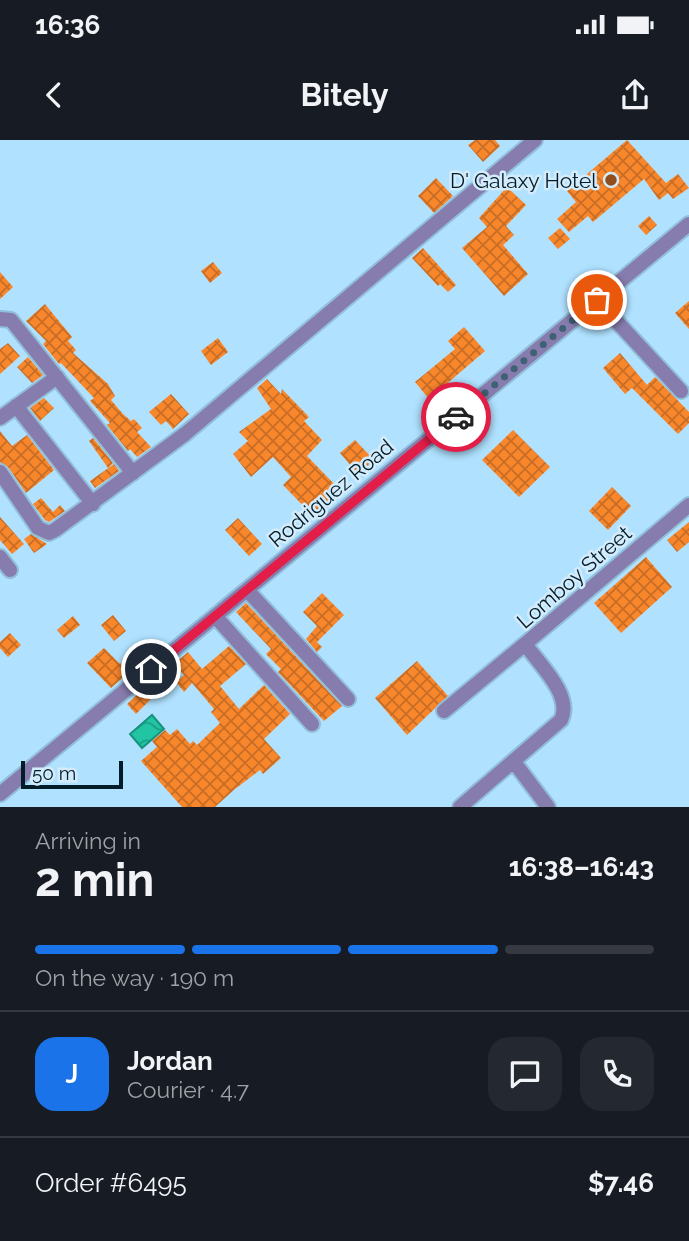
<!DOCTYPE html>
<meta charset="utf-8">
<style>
body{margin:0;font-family:Raleway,sans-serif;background:#242831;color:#f1f3f6;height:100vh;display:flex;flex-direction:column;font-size:26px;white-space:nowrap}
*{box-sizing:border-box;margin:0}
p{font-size:23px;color:#9ea1a6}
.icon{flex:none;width:38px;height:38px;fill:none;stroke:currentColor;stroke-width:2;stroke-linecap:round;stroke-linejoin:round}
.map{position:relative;height:667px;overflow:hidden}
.drawer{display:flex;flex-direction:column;background:#171b24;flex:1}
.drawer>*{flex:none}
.scale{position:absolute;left:21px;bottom:18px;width:102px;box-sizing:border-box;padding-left:7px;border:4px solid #021c29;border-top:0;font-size:19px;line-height:24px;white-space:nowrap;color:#021c29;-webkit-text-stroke:5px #d3ebfa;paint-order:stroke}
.pin{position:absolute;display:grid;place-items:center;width:60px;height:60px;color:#fff;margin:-30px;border:4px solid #fff;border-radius:50%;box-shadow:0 2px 7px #0007}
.courier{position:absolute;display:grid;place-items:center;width:70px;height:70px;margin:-35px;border:5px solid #e11d48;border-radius:50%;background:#fff;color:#222;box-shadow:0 2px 9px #0007}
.summary em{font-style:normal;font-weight:700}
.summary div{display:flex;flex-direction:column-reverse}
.summary{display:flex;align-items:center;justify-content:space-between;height:119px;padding:0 35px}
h1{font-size:46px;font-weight:700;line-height:52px}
.bar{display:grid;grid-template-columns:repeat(4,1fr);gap:10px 7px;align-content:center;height:84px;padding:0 35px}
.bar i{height:9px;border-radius:5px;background:#363941}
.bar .active{background:#1a73e8}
.bar p{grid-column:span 4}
.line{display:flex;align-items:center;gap:18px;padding:0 35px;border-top:2px solid #363941}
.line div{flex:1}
.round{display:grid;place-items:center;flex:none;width:74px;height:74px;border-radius:21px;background:#242831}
.status{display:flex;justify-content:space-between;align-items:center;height:49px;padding:0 35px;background:#171b24;direction:ltr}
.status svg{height:19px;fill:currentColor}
header{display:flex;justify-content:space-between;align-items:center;height:91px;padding:0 35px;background:#171b24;font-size:32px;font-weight:700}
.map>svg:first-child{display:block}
.water{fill:url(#water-waves);stroke:#18927e;stroke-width:2}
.building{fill:url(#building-cross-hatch)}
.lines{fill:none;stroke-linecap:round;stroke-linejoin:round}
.minor-casing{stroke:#91bed8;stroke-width:18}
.minor{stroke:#877cae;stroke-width:14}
.done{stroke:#3f6174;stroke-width:7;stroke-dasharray:0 12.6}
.route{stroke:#e11d48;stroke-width:9}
.poi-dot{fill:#904e1c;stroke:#d3ebfa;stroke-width:2.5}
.labels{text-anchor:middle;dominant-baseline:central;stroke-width:5;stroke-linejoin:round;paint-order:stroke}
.poi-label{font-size:21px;fill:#021c29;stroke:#d3ebfa;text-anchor:end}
.street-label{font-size:21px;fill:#021c29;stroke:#d3ebfa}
</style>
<div class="status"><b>16:36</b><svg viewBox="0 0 49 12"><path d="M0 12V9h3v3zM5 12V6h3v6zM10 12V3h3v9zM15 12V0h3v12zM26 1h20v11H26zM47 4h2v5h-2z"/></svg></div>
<header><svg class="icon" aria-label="back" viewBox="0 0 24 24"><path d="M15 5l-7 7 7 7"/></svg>Bitely<svg class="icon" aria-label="share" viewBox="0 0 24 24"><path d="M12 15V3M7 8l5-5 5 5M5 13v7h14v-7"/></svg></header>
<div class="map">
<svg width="689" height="667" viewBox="0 0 689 667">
<defs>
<pattern id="water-waves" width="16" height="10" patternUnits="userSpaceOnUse" patternTransform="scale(1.75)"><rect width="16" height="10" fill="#21c5a3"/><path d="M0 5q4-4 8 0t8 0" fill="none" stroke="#1b9f85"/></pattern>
<pattern id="building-cross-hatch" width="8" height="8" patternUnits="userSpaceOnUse" patternTransform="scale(1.75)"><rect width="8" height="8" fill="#f8862b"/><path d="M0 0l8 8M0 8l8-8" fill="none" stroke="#c76d25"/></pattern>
</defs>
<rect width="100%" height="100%" fill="#b0e2ff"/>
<path class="water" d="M152,575L164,589L142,608L130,594Z"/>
<path class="building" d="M475,0H495L500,6L483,22L468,5Z
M627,0L666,43L678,34L689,48L673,59L668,53L659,60L644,39L593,82L588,76L569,92L557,79L576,62L567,51Z
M436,38L453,56L434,73L418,56Z
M507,47L526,65L506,86L514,95L503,105L528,134L504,156L462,108L487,87L479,78Z
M649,76L657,85L646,95L638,86Z
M560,88L570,99L558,109L548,98Z
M423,108L456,145L448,152L440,144L438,146L412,118Z
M213,122L222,133L210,143L201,131Z
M0,132L13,147L0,159Z
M689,161V189L675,173Z
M45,164L72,197L68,201L76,210L73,213L108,244L115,256L111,260L123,274L131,281L134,279L142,288L137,292L151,307L137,317L130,309L128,311L107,285L110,283L90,261L94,258L61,223L59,224L43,204L46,201L26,181Z
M464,187L485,211L429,259L415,242L455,209L448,201Z
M218,198L228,212L211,225L201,211Z
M8,203L20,216L0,234V209Z
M620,213L647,245L655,237L689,272V283L678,294L632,248L625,254L603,228Z
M28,217L43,235L32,243L17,227Z
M267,239L281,254L282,249L309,277L304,281L322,300L307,316L343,353L316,379L283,345L291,337L273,317L251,337L233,314L248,301L239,292L271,269L257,248Z
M171,254L189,274L173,289L166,281L161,285L149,272Z
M44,258L54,268L40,281L30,268Z
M513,290L550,327L519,357L482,320Z
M0,291L12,306L27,295L54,330L26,353L8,327L0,322Z
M93,298L113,323L108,328L89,301Z
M355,300L374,320L358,334L340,313Z
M114,324L119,331L95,348L90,341Z
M612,347L631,366L608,390L589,371Z
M41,358L53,372L60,365L65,371L49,382L45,380L33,364Z
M0,377L24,404L12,414L0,400Z
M238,378L262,404L249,416L225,390Z
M689,382V402L677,412L667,400Z
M31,394L47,404L34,413L24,399Z
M646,417L672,447L621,493L594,463Z
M322,453L344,475L317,502L322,507L317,512L306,499L317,486L303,472Z
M246,463L342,566L324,581L278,532L281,529L266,514L271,509L236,472Z
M113,475L126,491L114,501L101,485Z
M73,476L80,485L64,498L57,490Z
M10,493L21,505L8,517L0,508V502Z
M229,506L246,524L220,546L239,569L264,545L290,574L264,599L281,618L263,634L260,630L235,649L215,667H182L141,621L157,607L152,601L165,590L170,595L177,589L190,604L193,601L197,605L220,583L211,572L214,569L192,543L184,552L176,542L184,535L174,524L188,512L202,529Z
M104,508L120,524L129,516L137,525L111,548L87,523Z
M417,521L448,556L407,595L375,558Z
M151,542L159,551L136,574L127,564Z"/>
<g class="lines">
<defs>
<path id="minor" d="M597,160L681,251
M0,179L11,180L133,333
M16,266L93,364
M0,278L57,237
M0,332L38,388L49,393L55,390L185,294L535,0
M0,417L10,430
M247,450L348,559
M215,476L312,584
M444,571L525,504
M514,622L548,667
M0,654L689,84
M460,667L561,580C573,555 539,524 525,504L689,365"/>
</defs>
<use href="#minor" class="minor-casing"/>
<use href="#minor" class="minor"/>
</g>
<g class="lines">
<path class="done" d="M456,277L597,160"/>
<path class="route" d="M151,529L456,277"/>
</g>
<circle class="poi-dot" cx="611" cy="40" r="7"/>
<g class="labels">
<g class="poi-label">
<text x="597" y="40">D' Galaxy Hotel</text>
</g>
<g class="street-label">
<text transform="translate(331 353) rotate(-40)">Rodriguez Road</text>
<text transform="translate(574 437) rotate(-41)">Lomboy Street</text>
</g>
</g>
</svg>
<div class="scale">50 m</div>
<div class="pin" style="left:597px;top:160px;background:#ea580c"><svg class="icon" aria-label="bag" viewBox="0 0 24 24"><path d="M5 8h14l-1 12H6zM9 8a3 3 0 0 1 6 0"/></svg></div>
<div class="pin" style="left:151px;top:529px;background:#1f2937"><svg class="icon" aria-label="home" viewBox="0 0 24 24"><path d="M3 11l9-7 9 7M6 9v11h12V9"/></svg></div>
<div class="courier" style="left:456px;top:277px"><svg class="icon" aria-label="car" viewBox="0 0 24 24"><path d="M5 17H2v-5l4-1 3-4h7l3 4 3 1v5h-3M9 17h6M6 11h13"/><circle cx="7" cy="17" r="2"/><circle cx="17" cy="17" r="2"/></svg></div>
</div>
<section class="drawer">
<div class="summary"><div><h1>2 min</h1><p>Arriving in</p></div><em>16:38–16:43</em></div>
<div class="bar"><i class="active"></i><i class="active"></i><i class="active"></i><i></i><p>On the way · 190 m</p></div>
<div class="line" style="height:126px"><b class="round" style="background:#1a73e8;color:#fff">J</b><div><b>Jordan</b><p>Courier · 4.7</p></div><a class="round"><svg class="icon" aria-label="chat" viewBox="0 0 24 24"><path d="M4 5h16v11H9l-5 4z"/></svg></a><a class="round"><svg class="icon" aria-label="phone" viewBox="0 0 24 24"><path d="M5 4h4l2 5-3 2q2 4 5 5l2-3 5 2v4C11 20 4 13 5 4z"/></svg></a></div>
<div class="line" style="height:91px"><div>Order #6495</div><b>$7.46</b></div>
</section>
